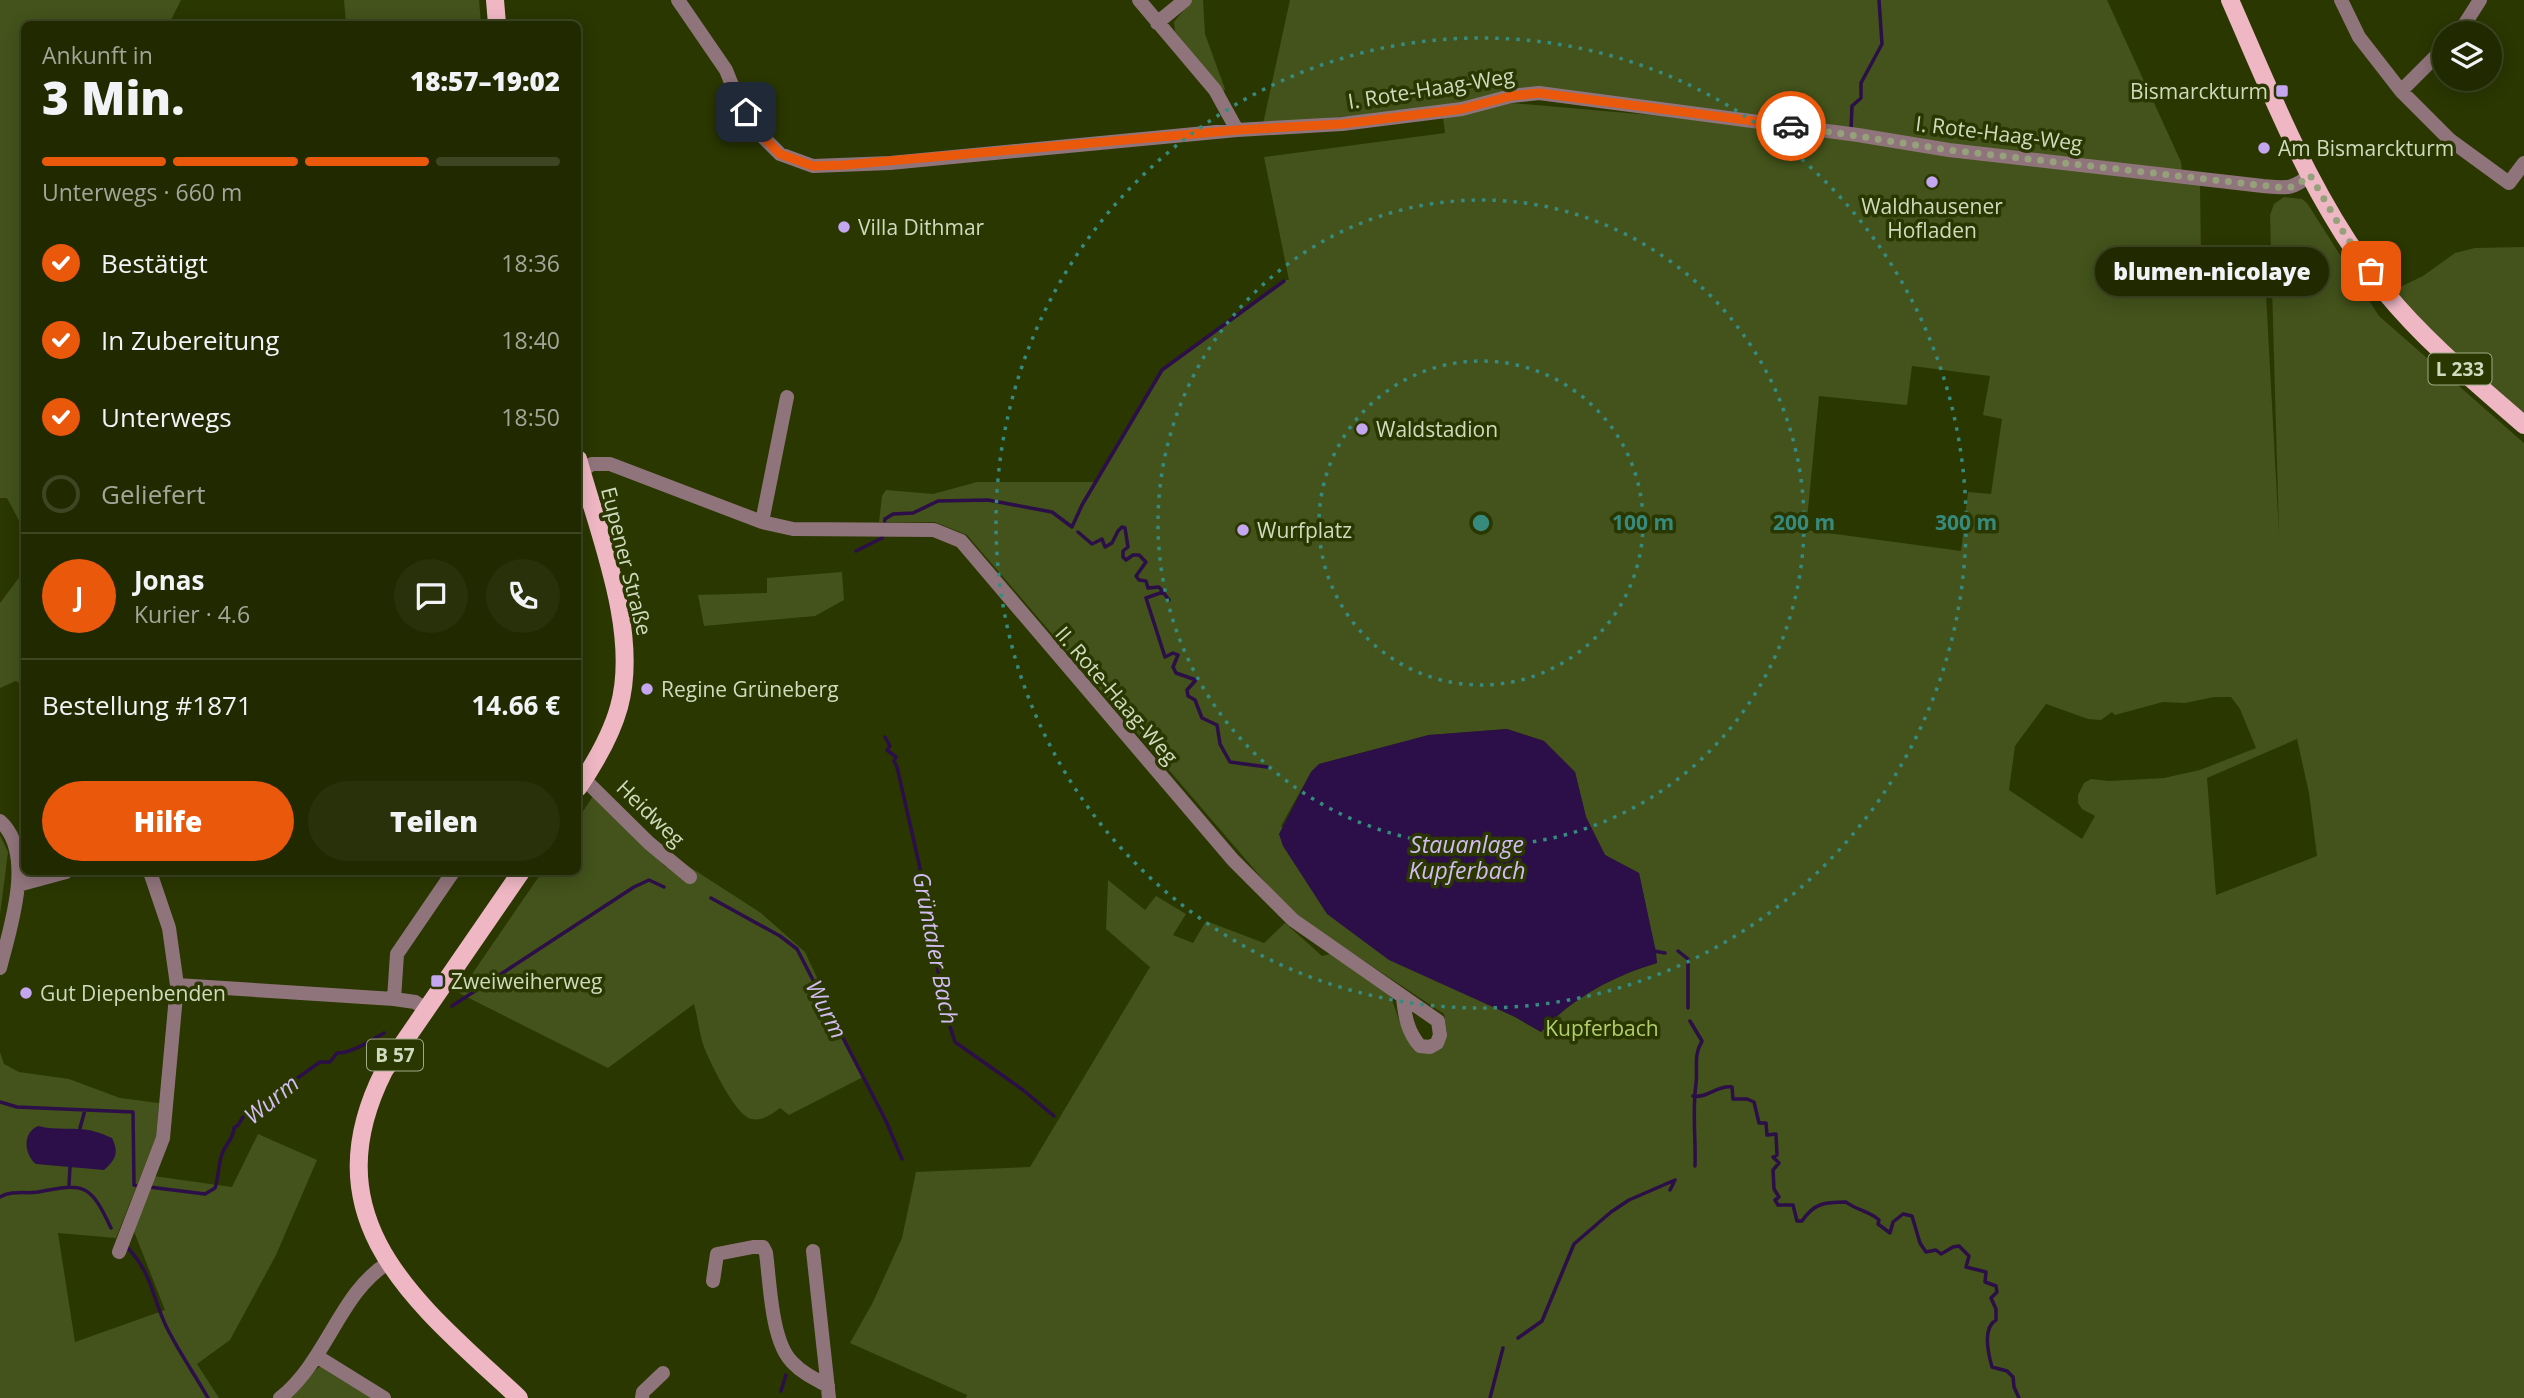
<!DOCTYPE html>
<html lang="de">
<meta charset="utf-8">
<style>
body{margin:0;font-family:"Open Sans",sans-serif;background:#28310a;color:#f1f3f6;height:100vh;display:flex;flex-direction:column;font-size:26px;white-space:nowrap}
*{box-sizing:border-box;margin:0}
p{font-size:23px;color:#a2a699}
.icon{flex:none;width:38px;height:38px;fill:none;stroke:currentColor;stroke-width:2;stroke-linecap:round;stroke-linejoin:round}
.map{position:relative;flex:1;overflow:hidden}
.details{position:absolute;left:21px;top:21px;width:560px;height:854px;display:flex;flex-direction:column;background:#202900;border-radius:10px;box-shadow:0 4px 18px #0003,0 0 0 2px #3d4522}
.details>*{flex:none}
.tools{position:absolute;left:2432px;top:21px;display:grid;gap:14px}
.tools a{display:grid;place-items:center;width:70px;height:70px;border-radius:50%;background:#202900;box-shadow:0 4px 18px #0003,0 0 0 2px #3d4522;font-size:35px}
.pin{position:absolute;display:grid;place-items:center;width:60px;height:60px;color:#fff;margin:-30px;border-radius:14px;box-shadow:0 4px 10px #0006}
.courier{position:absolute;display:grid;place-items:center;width:70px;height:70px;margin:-35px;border:5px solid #ea580c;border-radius:50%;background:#fff;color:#222;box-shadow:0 2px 9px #0007}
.bubble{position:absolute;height:49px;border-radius:24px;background:#202900;box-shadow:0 4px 18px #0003,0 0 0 2px #3d4522;font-size:23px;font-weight:800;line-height:49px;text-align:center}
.overview em{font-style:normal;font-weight:800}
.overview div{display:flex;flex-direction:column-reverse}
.overview{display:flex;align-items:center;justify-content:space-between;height:119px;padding:0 21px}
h1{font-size:46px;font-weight:800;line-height:52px}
.bar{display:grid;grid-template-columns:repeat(4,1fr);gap:10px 7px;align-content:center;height:84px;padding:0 21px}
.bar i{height:9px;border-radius:5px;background:#3d4522}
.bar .active{background:#ea580c}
.bar p{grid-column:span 4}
.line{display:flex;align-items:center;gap:18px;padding:0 21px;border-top:2px solid #3d4522}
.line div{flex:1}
.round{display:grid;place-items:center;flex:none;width:74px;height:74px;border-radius:37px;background:#28310a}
ol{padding:0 21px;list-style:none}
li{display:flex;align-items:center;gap:21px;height:77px}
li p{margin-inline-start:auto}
li .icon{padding:7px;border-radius:50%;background:#ea580c;color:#fff;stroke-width:4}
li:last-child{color:#a2a699}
li i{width:38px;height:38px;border:4px solid #3d4522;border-radius:50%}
.primary-button{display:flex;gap:14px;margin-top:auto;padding:14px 21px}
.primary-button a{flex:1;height:80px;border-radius:42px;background:#ea580c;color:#fff;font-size:28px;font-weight:800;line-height:80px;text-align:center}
.primary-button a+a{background:#28310a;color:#f1f3f6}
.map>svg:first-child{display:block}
.green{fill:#43531b;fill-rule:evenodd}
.water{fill:#2c0e48}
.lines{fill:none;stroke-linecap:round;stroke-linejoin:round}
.stream{stroke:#2c0e48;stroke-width:3.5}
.minor{stroke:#90747b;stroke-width:14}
.major{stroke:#efb7c4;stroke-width:18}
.done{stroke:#96a17c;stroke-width:7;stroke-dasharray:0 12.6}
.route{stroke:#ea580c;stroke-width:9}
.ring{fill:none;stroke:#368a7e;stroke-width:3.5;stroke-dasharray:3.5 7}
.poi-dot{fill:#c5a6f0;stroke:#2a3700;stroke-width:2.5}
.labels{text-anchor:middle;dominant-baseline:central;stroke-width:7;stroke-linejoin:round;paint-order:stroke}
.shield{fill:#2a3700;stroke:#9ea985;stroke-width:2}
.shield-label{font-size:19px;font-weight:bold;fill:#d0dabe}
.street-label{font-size:21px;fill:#d0dabe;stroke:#2a3700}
.poi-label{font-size:21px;fill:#d0dabe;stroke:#2a3700;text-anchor:start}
.park-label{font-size:21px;fill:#b1cf6b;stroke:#2a3700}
.water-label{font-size:23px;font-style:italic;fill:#d2bcf3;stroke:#2a3700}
.centre{fill:#368a7e;stroke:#2a3700;stroke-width:3.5}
.ring-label{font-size:21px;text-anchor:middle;font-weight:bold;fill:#368a7e;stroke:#2a3700;stroke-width:7;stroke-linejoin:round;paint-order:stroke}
</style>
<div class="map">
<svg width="2524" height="1398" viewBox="0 0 2524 1398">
<rect width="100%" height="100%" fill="#2a3700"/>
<path class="green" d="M0,0H181L169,24H24V530L7,498H0Z
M344,0H479L481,24H346Z
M1192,0H1203L1205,34L1225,89L1223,92L1175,31L1174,22Z
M1290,0H2107L2181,162L2182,171L1973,150L1529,88L1440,108L1263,124Z
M1511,103L1662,116L2200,185L2201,257H2264L2279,534L2270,215L2274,204L2284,197L2302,199L2307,203L2379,316L2524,443V1398H966L967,1395L850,1343L873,1302L902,1238L916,1172L1030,1167L1150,967L1106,929L1108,880L1145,910L1156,896L1186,914L1173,935L1193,943L1206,921L1264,943L1285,923L1322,956L1330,954L1390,994L1400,1023L1419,1049L1447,1032L1444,1014L1291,912L967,535L935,522H879L882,496L886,490L933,494L977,482H1094L1161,369L1284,280H1289L1264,157L1445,133L1443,117ZM1912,366L1990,376L1983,415L2002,419L1991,494L1968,492L1961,551L1806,530L1819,396L1907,405ZM2214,697H2231L2240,709L2256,748L2200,770L2164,778L2109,781L2091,779L2084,783L2078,795V803L2082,809L2095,816L2082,839L2009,790L2015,746L2046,704L2088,719L2101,720L2112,712L2115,715L2163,702L2185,703ZM1507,729L1544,741L1575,772L1586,817L1605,855L1639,873L1657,963C1613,976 1572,998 1541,1032L1515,1017L1281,826L1311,772L1319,764L1429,735ZM2297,739L2309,793L2317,856L2216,895L2207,778Z
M2524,247V414L2452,352L2394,290L2423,276L2455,253L2475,248Z
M24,571V686L16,681L0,688V603Z
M842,572L844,600L815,616L704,626L698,595L767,593V578Z
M595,793L666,867L682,862L761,913L805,952L863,1077L789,1115L780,1108C771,1115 763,1121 751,1119C735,1115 710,1062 704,1047C699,1033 698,1018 694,1004L608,1068L459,993L542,872H578V819Z
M0,835L8,852L0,915Z
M0,1052L4,1064L19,1072L69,1079L120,1098L159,1103L156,1137L116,1238L58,1233L75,1342L165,1310L133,1229L153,1176L232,1187L258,1134L317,1160L276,1255L230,1340L197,1364L219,1398H0Z
M319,1367H324L377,1398H286Z"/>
<path class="water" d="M1507,729L1544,741L1575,772L1586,817L1605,855L1639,873L1656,952L1657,963C1613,976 1572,998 1541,1032L1515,1017L1389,960L1327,914L1283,846L1279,834L1311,772L1319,764L1429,735Z
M38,1126C52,1130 64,1128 78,1129C90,1129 101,1133 112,1138C119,1153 116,1159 104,1170L36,1164C24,1154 22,1133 38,1126Z"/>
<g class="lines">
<path class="stream" d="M1851,130L1852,106L1861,98V83L1882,44L1879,0
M884,527L885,519L893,514L913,513L938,501L988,500L1052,512L1072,527L1082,505L1162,370L1284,281
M1078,532L1092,544L1102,539L1105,547L1112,543L1118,531L1122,527L1125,528L1128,547L1123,551V557L1126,560L1133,555H1139L1146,562L1136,576L1139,580L1146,581L1148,588L1159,587L1163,592L1146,598L1165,657L1173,653L1178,655L1173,667L1176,673L1196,680L1187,690L1188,696L1195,700L1202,718L1217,725L1220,744L1230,762L1267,767
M856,551L882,538L883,535
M1163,592L1169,600
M885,737L890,746L887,750L896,757L894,761L897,767L932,921L931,933L946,1014L955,1042L1023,1090L1054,1116
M711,898L780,936L797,949L886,1121L902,1159
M1654,951L1665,953
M1678,951L1688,959V1008
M452,1006L634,887L649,880L664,887
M1690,1021L1702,1041C1693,1056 1698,1067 1696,1084C1692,1111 1696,1139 1695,1166
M1693,1096C1706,1099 1717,1085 1732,1087L1733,1099H1747L1754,1102L1759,1123H1766L1767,1135L1776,1134L1777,1155L1773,1157L1779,1163L1773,1170L1774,1189L1779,1197L1775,1200L1778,1205H1793L1797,1221H1802C1814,1203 1825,1202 1846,1202C1856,1210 1869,1211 1879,1220L1878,1224L1890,1233L1893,1222L1903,1214L1912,1216L1920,1243L1926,1252L1936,1250L1941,1254L1953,1247L1959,1246L1969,1256L1966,1267L1986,1272L1985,1282L1996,1286L1997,1292L1991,1298L1996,1309V1320C1982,1328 1988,1353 1992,1367L2007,1371L2013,1377L2014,1387L2019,1398
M0,1102L17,1107L133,1112L134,1185L139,1186
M80,1128L85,1110
M69,1185L70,1167
M149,1187L205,1194L215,1188C219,1177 218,1165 222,1154C226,1143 233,1140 234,1128L238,1125L243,1117L320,1062H330L337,1053C352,1053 370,1041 384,1033
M1670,1190L1674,1182
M0,1197C13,1190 24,1194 38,1192C84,1183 90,1183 111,1228
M126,1246C154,1275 151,1296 167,1328C179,1352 195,1375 208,1398
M1518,1338L1542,1321L1574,1244L1611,1212L1629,1200L1675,1180
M781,1391L786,1375
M1490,1398L1503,1348"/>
<path class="minor" d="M678,0L726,70L736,95L756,130L780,154L813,166L890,163L1237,130L1342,124L1462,109L1511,96L1539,93L1858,135L1949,150L2263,186C2286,188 2292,190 2310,175
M1139,0L1215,90L1237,130
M2341,0L2359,37L2401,91L2450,140L2509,183L2524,163
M1157,23L1185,0
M2459,33L2480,0
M2401,91L2445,47
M578,473L592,464H610L762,522L793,529L934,530L961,541L1233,860L1293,920L1438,1021L1440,1035L1437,1043L1430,1047L1420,1046C1407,1031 1405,1016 1403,998
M762,522L787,397
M584,779L649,843L690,877
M0,821C36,853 10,928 0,968
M18,885L66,872
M177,985L394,999L415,1002L426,1009
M394,999L397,954L453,872
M813,1251L829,1398
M119,1252L163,1138L177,985L169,928L150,872
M713,1281L717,1254L753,1247H763L766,1253C770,1282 771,1341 792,1362C802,1373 815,1379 828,1386
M318,1357L384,1398
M280,1398C327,1361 340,1292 388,1263
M642,1398L643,1392L663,1373"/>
<path class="major" d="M495,0L497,24
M2230,0C2274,100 2315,207 2385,292C2426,342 2476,383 2524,425
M578,459C598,532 640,632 619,707C611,736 595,763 578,788
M519,1398C418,1304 308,1222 384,1071L521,872"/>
</g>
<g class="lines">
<path class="done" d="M1791,126L1949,150L2285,188L2296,186L2310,175L2345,235L2371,271"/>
<path class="route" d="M746,112L756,130L780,154L813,166L844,165L1237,130L1342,124L1462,109L1511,96L1539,93L1791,126"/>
</g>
<g class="ring">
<circle cx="1481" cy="523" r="162"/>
<circle cx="1481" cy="523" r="323"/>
<circle cx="1481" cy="523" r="485"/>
</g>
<g class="poi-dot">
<rect x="2275" y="84" width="14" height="14" rx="3.5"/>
<circle cx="2264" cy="148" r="7"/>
<circle cx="1932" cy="182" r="7"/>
<circle cx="844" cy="227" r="7"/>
<circle cx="1362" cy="429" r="7"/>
<circle cx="1243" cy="530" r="7"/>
<circle cx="647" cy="689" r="7"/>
<rect x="430" y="974" width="14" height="14" rx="3.5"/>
<circle cx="26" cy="993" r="7"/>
</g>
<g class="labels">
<g class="shield">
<rect x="2428.5" y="353.5" width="63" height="31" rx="5"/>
<rect x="367" y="1039.5" width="56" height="31" rx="5"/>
</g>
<g class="shield-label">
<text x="2460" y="369">L 233</text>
<text x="395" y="1055">B 57</text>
</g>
<g class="street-label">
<text transform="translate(1431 88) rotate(-9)">I. Rote-Haag-Weg</text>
<text transform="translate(1999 133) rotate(7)">I. Rote-Haag-Weg</text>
<text transform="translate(627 561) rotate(76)">Eupener Straße</text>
<text transform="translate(1117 695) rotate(49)">II. Rote-Haag-Weg</text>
<text transform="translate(651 813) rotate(44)">Heidweg</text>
</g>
<g class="poi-label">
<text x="2268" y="91" text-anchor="end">Bismarckturm</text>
<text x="2278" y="148">Am Bismarckturm</text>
<text x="1932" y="206" text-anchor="middle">Waldhausener<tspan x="1932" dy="24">Hofladen</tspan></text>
<text x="858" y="227">Villa Dithmar</text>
<text x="1376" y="429">Waldstadion</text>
<text x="1257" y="530">Wurfplatz</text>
<text x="661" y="689">Regine Grüneberg</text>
<text x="451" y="981">Zweiweiherweg</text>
<text x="40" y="993">Gut Diepenbenden</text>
</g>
<g class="park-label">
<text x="1602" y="1028">Kupferbach</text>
</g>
<g class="water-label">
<text x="1467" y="844">Stauanlage<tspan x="1467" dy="26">Kupferbach</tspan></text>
<text transform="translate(936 948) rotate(79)">Grüntaler Bach</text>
<text transform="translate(827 1009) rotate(63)">Wurm</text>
<text transform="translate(271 1099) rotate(-39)">Wurm</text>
</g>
</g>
<circle cx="1481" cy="523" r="10" class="centre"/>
<g class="ring-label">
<text x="1643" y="530">100 m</text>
<text x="1804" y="530">200 m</text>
<text x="1966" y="530">300 m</text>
</g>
</svg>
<div class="tools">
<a><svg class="icon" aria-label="layers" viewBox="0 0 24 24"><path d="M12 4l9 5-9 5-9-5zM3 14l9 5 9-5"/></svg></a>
</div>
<div class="pin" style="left:2371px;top:271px;background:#ea580c"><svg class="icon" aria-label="bag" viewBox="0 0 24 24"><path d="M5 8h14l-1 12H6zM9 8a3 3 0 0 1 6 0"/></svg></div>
<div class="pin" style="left:746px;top:112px;background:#1f2937"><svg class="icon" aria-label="home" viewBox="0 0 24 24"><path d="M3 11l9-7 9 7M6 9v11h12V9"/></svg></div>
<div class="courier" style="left:1791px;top:126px"><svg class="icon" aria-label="car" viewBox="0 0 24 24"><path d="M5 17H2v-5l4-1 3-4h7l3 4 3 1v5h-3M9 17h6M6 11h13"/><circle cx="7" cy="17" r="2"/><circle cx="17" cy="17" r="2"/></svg></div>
<div class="bubble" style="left:2095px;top:247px;width:234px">blumen-nicolaye</div>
<section class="details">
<div class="overview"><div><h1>3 Min.</h1><p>Ankunft in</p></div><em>18:57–19:02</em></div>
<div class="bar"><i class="active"></i><i class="active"></i><i class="active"></i><i></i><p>Unterwegs · 660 m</p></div>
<ol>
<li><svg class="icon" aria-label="check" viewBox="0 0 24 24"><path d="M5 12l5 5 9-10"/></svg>Bestätigt<p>18:36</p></li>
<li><svg class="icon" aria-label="check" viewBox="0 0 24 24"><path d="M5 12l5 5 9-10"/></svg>In Zubereitung<p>18:40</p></li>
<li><svg class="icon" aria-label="check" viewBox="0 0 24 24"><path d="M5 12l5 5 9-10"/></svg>Unterwegs<p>18:50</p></li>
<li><i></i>Geliefert</li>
</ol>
<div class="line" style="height:126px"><b class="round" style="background:#ea580c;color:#fff">J</b><div><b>Jonas</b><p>Kurier · 4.6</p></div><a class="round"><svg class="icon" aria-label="chat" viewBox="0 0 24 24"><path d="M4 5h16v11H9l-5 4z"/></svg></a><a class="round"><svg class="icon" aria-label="phone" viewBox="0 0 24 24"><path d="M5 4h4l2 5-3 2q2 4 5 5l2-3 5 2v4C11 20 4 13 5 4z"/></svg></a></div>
<div class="line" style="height:91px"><div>Bestellung #1871</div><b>14.66 €</b></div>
<div class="primary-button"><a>Hilfe</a><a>Teilen</a></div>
</section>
</div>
